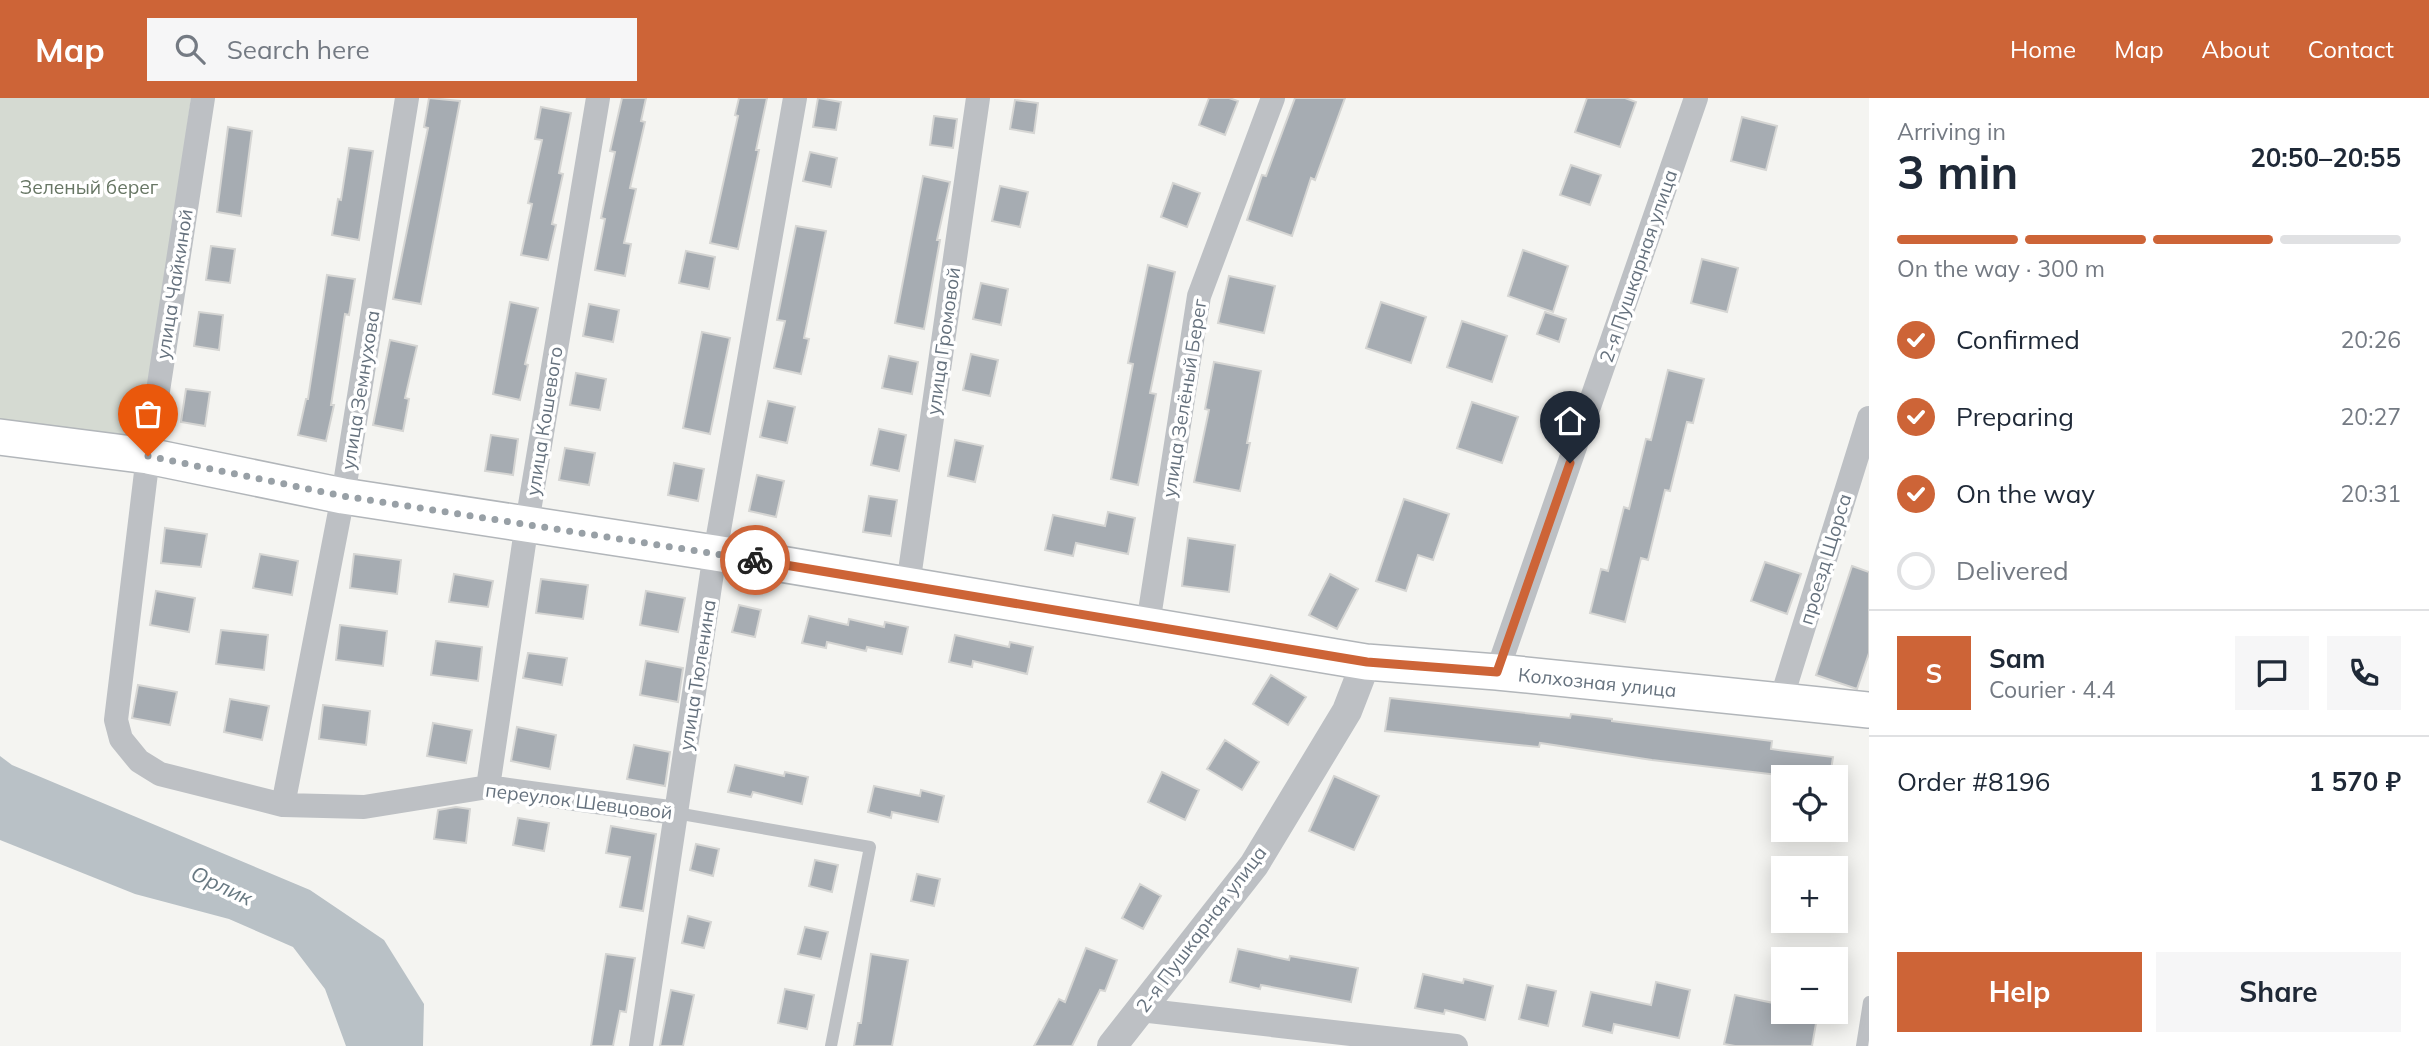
<!DOCTYPE html>
<meta charset="utf-8">
<style>
body{margin:0;font-family:Mulish,sans-serif;background:#f6f6f7;color:#1f2937;height:100vh;display:flex;flex-direction:column;font-size:26px;white-space:nowrap}
*{box-sizing:border-box;margin:0}
p{font-size:23px;color:#747a83}
.icon{flex:none;width:38px;height:38px;fill:none;stroke:currentColor;stroke-width:2;stroke-linecap:round;stroke-linejoin:round}
.map{position:relative;flex:1;overflow:hidden}
.side{display:flex;flex-direction:column;background:#fff;width:560px}
.side>*{flex:none}
.fabs{position:absolute;left:1771px;top:667px;display:grid;gap:14px}
.fabs a{display:grid;place-items:center;width:77px;height:77px;border-radius:0px;background:#fff;box-shadow:0 4px 18px #0003;font-size:35px}
.pin{position:absolute;display:grid;place-items:center;width:60px;height:60px;color:#fff;margin:-72px -30px;border-radius:50% 50% 50% 0;rotate:-45deg;box-shadow:0 0 7px #0007}
.pin .icon{rotate:45deg}
.courier{position:absolute;display:grid;place-items:center;width:70px;height:70px;margin:-35px;border:5px solid #cd6437;border-radius:50%;background:#fff;color:#222;box-shadow:0 2px 9px #0007}
.summary em{font-style:normal;font-weight:700}
.summary div{display:flex;flex-direction:column-reverse}
.summary{display:flex;align-items:center;justify-content:space-between;height:119px;padding:0 28px}
h1{font-size:46px;font-weight:700;line-height:52px}
.bar{display:grid;grid-template-columns:repeat(4,1fr);gap:10px 7px;align-content:center;height:84px;padding:0 28px}
.bar i{height:9px;border-radius:5px;background:#e0e1e3}
.bar .current{background:#cd6437}
.bar p{grid-column:span 4}
.line{display:flex;align-items:center;gap:18px;padding:0 28px;border-top:2px solid #e0e1e3}
.line div{flex:1}
.round{display:grid;place-items:center;flex:none;width:74px;height:74px;border-radius:0px;background:#f6f6f7}
ol{padding:0 28px;list-style:none}
li{display:flex;align-items:center;gap:21px;height:77px}
li p{margin-inline-start:auto}
li .icon{padding:7px;border-radius:50%;background:#cd6437;color:#fff;stroke-width:4}
li:last-child{color:#747a83}
li i{width:38px;height:38px;border:4px solid #e0e1e3;border-radius:50%}
.action{display:flex;gap:14px;margin-top:auto;padding:14px 28px}
.action a{flex:1;height:80px;border-radius:0px;background:#cd6437;color:#fff;font-size:28px;font-weight:700;line-height:80px;text-align:center}
.action a+a{background:#f6f6f7;color:#1f2937}
header{display:flex;align-items:center;gap:42px;box-sizing:border-box;height:98px;padding:0 35px;background:#cd6437;color:#fff}
header strong{font-size:33px}
nav{display:flex;gap:38px;margin-inline-start:auto;font-size:24px}
.search{width:490px;height:63px;background:#f6f6f7;display:flex;align-items:center;gap:18px;box-sizing:border-box;padding:0 24px;border-radius:0px;color:#747a83;font-size:26px}
main{display:flex;flex:1;min-height:0}
.map>svg:first-child{display:block}
.green{fill:#d5dad2}
.water{fill:#b9c1c6}
.building{fill:#a6acb2;stroke:#d5d5d3;stroke-width:2}
.lines{fill:none;stroke-linecap:round;stroke-linejoin:round}
.secondary-casing{stroke:#b2b6ba;stroke-width:38}
.service{stroke:#bdc0c4;stroke-width:12}
.minor{stroke:#bdc0c4;stroke-width:24}
.tertiary{stroke:#bdc0c4;stroke-width:30}
.secondary{stroke:#fff;stroke-width:35}
.done{stroke:#98a0a6;stroke-width:7;stroke-dasharray:0 12.6}
.route{stroke:#cd6437;stroke-width:9}
.labels{text-anchor:middle;dominant-baseline:central;stroke-width:7;stroke-linejoin:round;paint-order:stroke}
.park-label{font-size:19px;fill:#677664;stroke:#fff}
.street-label{font-size:19px;fill:#66727e;stroke:#fff}
.water-label{font-size:21px;font-style:italic;fill:#687982;stroke:#fff}
</style>
<header>
<strong>Map</strong>
<div class="search"><svg class="icon" aria-label="search" viewBox="0 0 24 24"><circle cx="10" cy="10" r="6"/><path d="M15 15l6 6"/></svg>Search here</div>
<nav><a>Home</a><a>Map</a><a>About</a><a>Contact</a></nav>
</header>
<main>
<div class="map">
<svg width="1869" height="948" viewBox="0 0 1869 948">
<rect width="100%" height="100%" fill="#f4f4f1"/>
<path class="green" d="M0,0H191L144,340L0,323Z"/>
<path class="water" d="M0,658L12,667L310,792L384,842L424,906L423,948H346L325,891L293,849L229,821L135,796L0,742Z"/>
<path class="building" d="M429,0L460,3L421,206L393,201L428,30L424,29Z
M622,0H646L641,23L645,24L630,90L636,91L624,145L631,146L625,178L595,172L605,121L601,120L615,54L610,53Z
M739,0H767L756,52H759L738,151L710,145L738,18L735,17Z
M818,0L841,4L836,32L813,29Z
M1209,0H1229L1238,3L1225,37L1199,27Z
M1295,0H1345L1315,82L1311,80L1292,138L1247,122L1262,77L1266,78Z
M1587,0H1625L1636,4L1620,49L1575,34Z
M1015,2L1038,5L1034,35L1010,31Z
M541,9L571,15L559,75L563,76L552,126L556,127L548,162L521,157L532,106L528,105L542,42L535,41Z
M934,18L957,21L953,50L930,47Z
M1742,19L1777,28L1766,72L1731,63Z
M228,29L252,33L241,118L217,114Z
M349,50L373,53L359,142L332,137L338,101L341,102Z
M810,54L837,60L831,89L803,83Z
M1571,67L1601,77L1590,107L1560,97Z
M923,78L950,84L937,142H940L924,231L895,225Z
M1173,85L1200,95L1187,129L1161,119Z
M1000,88L1028,94L1020,129L992,123Z
M796,128L826,133L804,240L809,241L801,276L774,270L785,223L777,222Z
M211,148L235,151L230,185L206,182Z
M1523,152L1568,168L1553,214L1508,198Z
M686,153L715,159L709,191L679,185Z
M1702,161L1738,170L1727,214L1691,205Z
M1148,167L1175,174L1150,295L1156,296L1138,387L1111,381L1133,266L1128,265Z
M327,177L355,181L349,217L345,216L331,307H334L326,343L298,337L306,301H308Z
M1229,178L1275,188L1264,235L1218,225Z
M981,185L1008,191L1001,227L973,221Z
M510,204L538,210L525,266L528,267L520,302L493,296Z
M1381,204L1426,219L1411,265L1366,250Z
M589,206L619,212L613,244L583,238Z
M199,214L223,217L219,252L194,248Z
M1545,214L1566,221L1559,244L1537,236Z
M1462,223L1507,238L1492,284L1447,269Z
M702,234L730,240L710,336L683,330Z
M390,242L417,248L405,300L409,301L403,333L373,327Z
M971,256L998,262L990,298L963,292Z
M889,258L918,264L912,296L882,290Z
M1214,264L1261,273L1247,345H1250L1240,393L1194,384L1209,312L1205,311Z
M1668,272L1704,281L1693,325L1687,324L1670,393L1665,392L1648,462L1641,460L1625,524L1590,515L1601,471L1608,473L1624,409L1629,411L1646,341L1651,342Z
M576,275L606,281L600,312L570,307Z
M186,291L210,294L205,328L181,324Z
M768,303L795,309L787,345L760,339Z
M1472,304L1518,319L1502,365L1457,350Z
M879,331L906,337L899,373L871,367Z
M491,337L518,341L513,377L485,373Z
M955,342L983,348L975,384L948,378Z
M565,350L595,355L589,387L559,382Z
M674,365L704,371L698,403L668,397Z
M757,377L784,383L776,419L749,413Z
M869,398L897,402L891,438L863,434Z
M1404,401L1449,416L1433,462L1418,457L1406,493L1376,483Z
M1108,414L1135,420L1128,456L1076,445L1073,458L1045,452L1053,417L1105,428Z
M165,430L207,436L201,469L161,465Z
M1188,440L1235,447L1229,494L1182,488Z
M260,456L298,463L292,497L253,490Z
M354,456L401,462L397,496L350,490Z
M1765,464L1801,476L1787,516L1751,503Z
M1852,468L1869,474V555L1857,591L1816,577Z
M454,476L493,483L488,509L449,504Z
M1330,476L1358,491L1337,531L1309,517Z
M541,481L588,487L583,521L536,515Z
M156,493L195,500L189,534L150,527Z
M646,493L685,500L678,534L640,527Z
M739,507L761,512L755,539L732,534Z
M809,518L848,527L849,521L884,529L885,524L908,529L902,556L867,549L866,553L827,544L826,550L802,545Z
M340,527L387,533L383,568L336,562Z
M221,532L268,537L264,572L216,566Z
M955,537L1009,549L1010,544L1033,549L1027,576L973,563L972,569L949,564Z
M436,543L482,549L478,583L431,577Z
M528,555L567,560L562,587L523,580Z
M646,563L683,570L678,604L640,597Z
M1271,577L1306,599L1288,627L1253,606Z
M138,587L177,594L170,627L132,620Z
M1390,600L1570,620L1571,616L1612,621V623L1772,643L1771,651L1833,659L1830,679H1795L1652,662L1540,645L1539,649L1385,633Z
M230,601L269,608L262,642L224,634Z
M323,607L370,613L366,647L319,641Z
M433,625L472,632L466,665L427,658Z
M517,629L556,637L550,671L511,663Z
M1225,642L1259,664L1242,692L1207,671Z
M634,647L670,654L665,688L627,681Z
M735,667L784,678L785,674L808,679L802,706L753,694L751,699L728,694Z
M1162,674L1199,692L1185,722L1148,704Z
M1334,678L1379,698L1354,752L1309,733Z
M874,688L920,698L921,692L944,698L938,724L892,714L891,720L868,714Z
M456,709L470,711L466,745L434,741L438,712Z
M518,720L549,725L544,753L513,747Z
M611,728L656,736L643,813L620,809L630,759L606,755Z
M696,746L719,751L713,778L690,772Z
M815,762L838,767L832,794L809,788Z
M917,776L940,781L934,808L911,803Z
M1140,786L1161,798L1143,831L1122,820Z
M688,818L711,824L704,850L682,845Z
M805,829L828,834L821,861L798,856Z
M1086,850L1117,862L1105,893L1100,892L1072,948H1034L1059,901L1065,904Z
M1238,851L1289,862L1290,858L1358,870L1351,904L1261,887L1260,891L1230,884Z
M606,856L635,860L626,914L620,913L613,948H591Z
M871,856L908,862L892,948H854L858,925H861Z
M1423,876L1463,885L1464,881L1493,888L1485,922L1445,912L1444,916L1415,910Z
M1656,884L1690,892L1679,940L1614,926L1612,935L1583,928L1591,894L1651,907Z
M1527,887L1556,893L1548,928L1519,921Z
M785,891L814,897L807,931L778,925Z
M671,892L694,897L683,948H660Z
M1735,897L1783,907V914H1818L1812,948H1735L1724,946Z"/>
<g class="lines">
<defs>
<g id="secondary">
<path id="s1" d="M0,339L148,358L343,398L715,455L1366,564L1497,574L1869,612"/>
</g>
</defs>
<use href="#secondary" class="secondary-casing"/>
<path class="service" d="M676,715L870,749L831,948
M1862,948L1869,904"/>
<path class="minor" d="M203,0L148,358L116,622L121,641L139,663L160,676L283,707L364,709L488,689L676,715
M908,487L978,0
M1148,526L1199,198L1273,0
M1497,574L1696,0
M1781,602L1869,320
M488,689L527,425L598,0
M283,707L343,398L407,0
M1140,912L1456,948
M641,948L715,455L795,0"/>
<path class="tertiary" d="M1112,948L1254,767L1347,613L1366,564"/>
<use href="#secondary" class="secondary"/>
</g>
<g class="lines">
<path class="done" d="M148,358L343,398L755,462"/>
<path class="route" d="M755,462L1367,564L1497,574L1570,365"/>
</g>
<g class="labels">
<g class="park-label">
<text x="89" y="89">Зеленый берег</text>
</g>
<g class="street-label">
<text transform="translate(1638 168) rotate(-71)">2-я Пушкарная улица</text>
<text transform="translate(174 186) rotate(-81)">улица Чайкиной</text>
<text transform="translate(943 243) rotate(-82)">улица Громовой</text>
<text transform="translate(360 292) rotate(-81)">улица Земнухова</text>
<text transform="translate(1184 300) rotate(-81)">улица Зелёный Берег</text>
<text transform="translate(544 323) rotate(-81)">улица Кошевого</text>
<text transform="translate(1825 461) rotate(-73)">проезд Щорса</text>
<text transform="translate(697 577) rotate(-81)">улица Тюленина</text>
<text stroke="none"><textPath href="#s1" startOffset="1617">Колхозная улица</textPath></text>
<text transform="translate(579 703) rotate(7)">переулок Шевцовой</text>
<text transform="translate(1201 831) rotate(-53)">2-я Пушкарная улица</text>
</g>
<g class="water-label">
<text transform="translate(222 787) rotate(25)">Орлик</text>
</g>
</g>
</svg>
<div class="fabs">
<a><svg class="icon" aria-label="locate" viewBox="0 0 24 24"><circle cx="12" cy="12" r="6"/><path d="M12 2v4M12 18v4M2 12h4M18 12h4"/></svg></a>
<a>+</a>
<a>−</a>
</div>
<div class="pin" style="left:148px;top:358px;background:#ea580c"><svg class="icon" aria-label="bag" viewBox="0 0 24 24"><path d="M5 8h14l-1 12H6zM9 8a3 3 0 0 1 6 0"/></svg></div>
<div class="pin" style="left:1570px;top:365px;background:#1f2937"><svg class="icon" aria-label="home" viewBox="0 0 24 24"><path d="M3 11l9-7 9 7M6 9v11h12V9"/></svg></div>
<div class="courier" style="left:755px;top:462px"><svg class="icon" aria-label="bike" viewBox="0 0 24 24"><circle cx="6" cy="16" r="4"/><circle cx="18" cy="16" r="4"/><path d="M6 16l4-8h5l3 8M10 8l3 8H6M13 5h3"/></svg></div>
</div>
<section class="side">
<div class="summary"><div><h1>3 min</h1><p>Arriving in</p></div><em>20:50–20:55</em></div>
<div class="bar"><i class="current"></i><i class="current"></i><i class="current"></i><i></i><p>On the way · 300 m</p></div>
<ol>
<li><svg class="icon" aria-label="check" viewBox="0 0 24 24"><path d="M5 12l5 5 9-10"/></svg>Confirmed<p>20:26</p></li>
<li><svg class="icon" aria-label="check" viewBox="0 0 24 24"><path d="M5 12l5 5 9-10"/></svg>Preparing<p>20:27</p></li>
<li><svg class="icon" aria-label="check" viewBox="0 0 24 24"><path d="M5 12l5 5 9-10"/></svg>On the way<p>20:31</p></li>
<li><i></i>Delivered</li>
</ol>
<div class="line" style="height:126px"><b class="round" style="background:#cd6437;color:#fff">S</b><div><b>Sam</b><p>Courier · 4.4</p></div><a class="round"><svg class="icon" aria-label="chat" viewBox="0 0 24 24"><path d="M4 5h16v11H9l-5 4z"/></svg></a><a class="round"><svg class="icon" aria-label="phone" viewBox="0 0 24 24"><path d="M5 4h4l2 5-3 2q2 4 5 5l2-3 5 2v4C11 20 4 13 5 4z"/></svg></a></div>
<div class="line" style="height:91px"><div>Order #8196</div><b>1 570 ₽</b></div>
<div class="action"><a>Help</a><a>Share</a></div>
</section>
</main>
